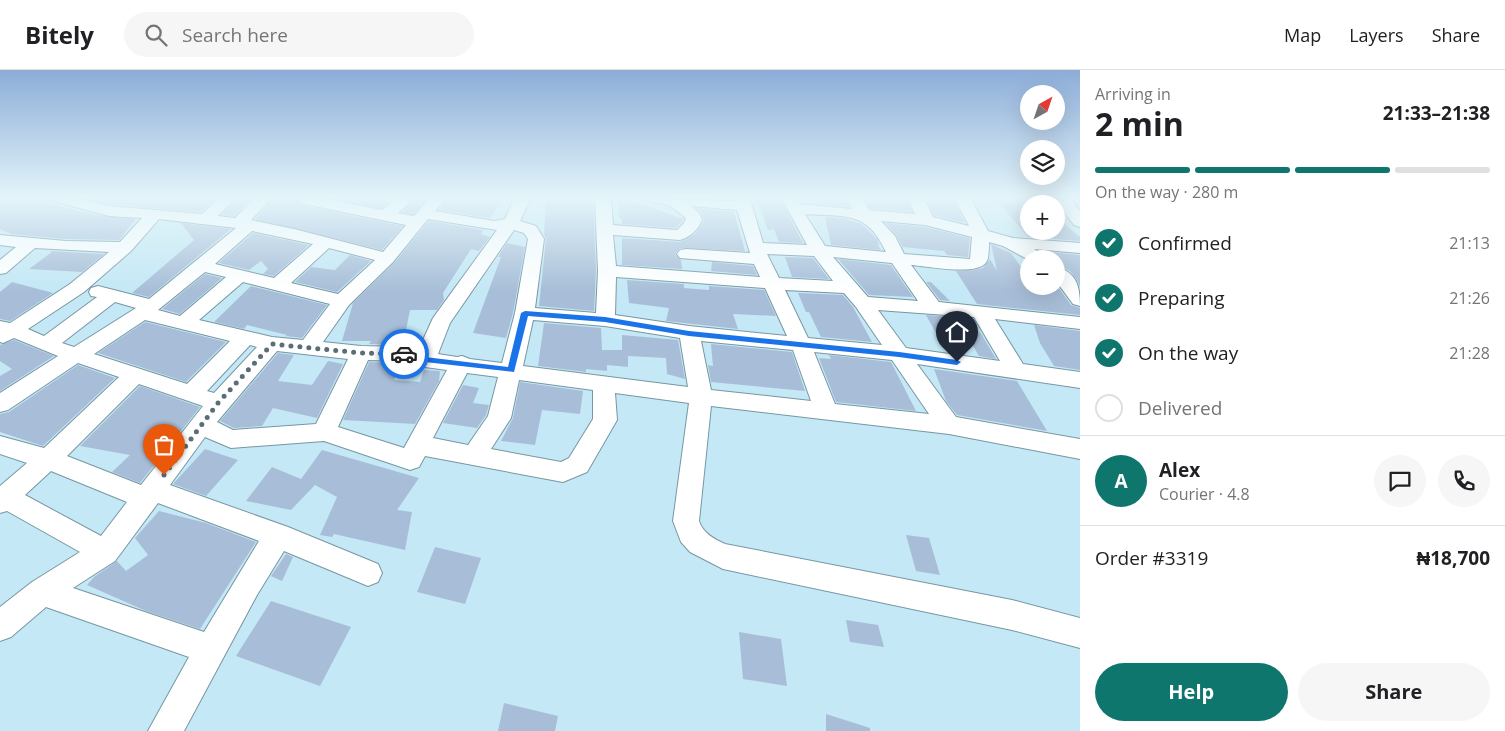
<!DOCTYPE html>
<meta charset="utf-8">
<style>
body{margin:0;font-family:"Open Sans",sans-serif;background:#f6f6f6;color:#202124;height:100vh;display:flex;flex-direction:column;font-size:19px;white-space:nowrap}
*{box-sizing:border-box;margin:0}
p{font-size:16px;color:#757577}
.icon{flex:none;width:28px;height:28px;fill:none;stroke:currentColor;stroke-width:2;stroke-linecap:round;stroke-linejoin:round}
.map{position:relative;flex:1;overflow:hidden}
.drawer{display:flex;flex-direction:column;background:#fff;width:425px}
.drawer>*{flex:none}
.needle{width:32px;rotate:40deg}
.tools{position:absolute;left:1020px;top:15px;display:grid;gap:10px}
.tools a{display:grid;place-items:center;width:45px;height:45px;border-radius:50%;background:#fff;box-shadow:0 5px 20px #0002;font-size:25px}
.pin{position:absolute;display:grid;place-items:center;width:42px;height:42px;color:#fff;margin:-51px -21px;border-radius:50% 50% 50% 0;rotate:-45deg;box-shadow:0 0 5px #0007}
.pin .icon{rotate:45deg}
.courier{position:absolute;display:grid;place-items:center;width:50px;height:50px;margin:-25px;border:4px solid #1a73e8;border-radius:50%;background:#fff;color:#222;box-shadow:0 1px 6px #0007}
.summary em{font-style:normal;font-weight:700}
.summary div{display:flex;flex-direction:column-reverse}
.summary{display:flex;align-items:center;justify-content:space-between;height:85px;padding:0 15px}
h1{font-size:32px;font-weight:700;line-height:38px}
.bar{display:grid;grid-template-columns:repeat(4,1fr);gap:8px 5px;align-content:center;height:60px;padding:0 15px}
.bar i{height:6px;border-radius:4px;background:#e0e0e0}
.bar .selected{background:#0f766e}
.bar p{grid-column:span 4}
.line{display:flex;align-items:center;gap:12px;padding:0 15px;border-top:1px solid #e0e0e0}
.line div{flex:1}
.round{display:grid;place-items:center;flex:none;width:52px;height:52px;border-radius:26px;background:#f6f6f6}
ol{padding:0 15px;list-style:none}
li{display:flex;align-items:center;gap:15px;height:55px}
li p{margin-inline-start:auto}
li .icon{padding:5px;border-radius:50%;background:#0f766e;color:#fff;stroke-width:4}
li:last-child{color:#757577}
li i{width:28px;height:28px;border:2px solid #e0e0e0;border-radius:50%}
.primary-button{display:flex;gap:10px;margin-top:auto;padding:10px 15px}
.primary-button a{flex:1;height:58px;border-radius:30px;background:#0f766e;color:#fff;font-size:20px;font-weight:700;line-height:58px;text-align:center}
.primary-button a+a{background:#f6f6f6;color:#202124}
header{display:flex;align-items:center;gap:30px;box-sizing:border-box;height:70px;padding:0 25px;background:#fff;border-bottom:1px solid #e0e0e0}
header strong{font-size:24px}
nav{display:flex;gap:28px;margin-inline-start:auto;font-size:18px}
.search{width:350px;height:45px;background:#f6f6f6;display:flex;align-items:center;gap:12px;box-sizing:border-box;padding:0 18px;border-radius:28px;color:#757577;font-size:19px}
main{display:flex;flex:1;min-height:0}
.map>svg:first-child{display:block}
.building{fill:#a8bed8}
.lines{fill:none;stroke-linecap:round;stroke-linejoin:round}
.minor-casing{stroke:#7697a3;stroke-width:2}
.minor{fill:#fff;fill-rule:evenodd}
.route{fill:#1a73e8}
.done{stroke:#596e76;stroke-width:5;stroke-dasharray:0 9}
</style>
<header>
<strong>Bitely</strong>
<div class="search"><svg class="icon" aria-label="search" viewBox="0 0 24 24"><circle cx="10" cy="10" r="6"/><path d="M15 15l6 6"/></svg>Search here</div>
<nav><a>Map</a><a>Layers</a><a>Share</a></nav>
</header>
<main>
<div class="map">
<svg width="1080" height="661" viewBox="0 0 1080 661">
<rect width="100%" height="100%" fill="#c4e8f5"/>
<path class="building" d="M0,129H52L46,133L95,145L136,149L119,170L66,169L11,164L0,159Z
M96,129H215L201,142L109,134L96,131Z
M237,129H251L234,146L222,145Z
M273,129H294L304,136L403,156L382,180L255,149Z
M336,129H393L382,138Z
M416,129H427L413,144L402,142Z
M447,129H503L490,148L439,140Z
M546,129H593L596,201L594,241L539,236L546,169L544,165Z
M619,129L643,136V135L684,149L676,158L622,154V149L619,148Z
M757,129H780L803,173L779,172L774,159L768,160Z
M821,129H845L849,137L823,134Z
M865,129L907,130L912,142L870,138Z
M934,129H953L965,153L934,145L927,132H935Z
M996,129H1029V161H1056V147L1080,167V171L1028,167Z
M696,138L734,142L745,181L680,178L675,184L681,190L682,199L622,195V168L680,172L684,170L695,164L704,151L702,143Z
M825,147L843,148L862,154L877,169L880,175L877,174L881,180L831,175Z
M429,151L483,160L481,164L490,167L479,181L471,179L443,223L444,230L437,240H410L403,275L369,274L371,271H342L353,233L394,193Z
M181,153L231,159L149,227L132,223L194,170Z
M886,153L925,157L970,168L968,187L947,185L944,181L903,177L896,165Z
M253,163L309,175L274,206L263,204L268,199L261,191L249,200L219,193Z
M507,173L525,177L513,243L506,268L473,263L501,187H498Z
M991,174L1011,183L1029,208V216H1056V214L1071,235L1080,238V245L977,234L956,201L974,200L983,198L990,189L997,201Z
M49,181L104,184L82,202L29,199L52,182Z
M1041,181L1080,185V217L1077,210L1070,201L1056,195V189H1050Z
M350,185L371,191L337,222L295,212L311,197L335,200Z
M785,187L813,188L829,209L792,207Z
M838,189L891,195L913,227L869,225Z
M712,192L753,196L757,205L711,201Z
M205,204L222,208L180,244L162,239Z
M627,210L684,214V218L709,220V216L764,220L776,246L733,244L738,259L666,251L669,238L629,233Z
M12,212L53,223L10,251L0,249V222Z
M926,212H931L950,231L940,230Z
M251,216L327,235L302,268L285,266L287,265L247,255L244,259L214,252Z
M798,223L843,225L853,237L872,272L821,267L809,242H806Z
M926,245L966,248L982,265L996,289L979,286L967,266L937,265Z
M145,252L226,272L186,312L98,283Z
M544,253L601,258L602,280H622V265L678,270L685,309L667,304L666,288L628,286V297L607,295V301L586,299V302L538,296Z
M1034,255L1080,261V300L1054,296L1040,273Z
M14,270L54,286L0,321V306L12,299L0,291V275Z
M711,274L792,282L805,321L711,312L708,295L713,296Z
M278,283L294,285L278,311L312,315L328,291L343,294L317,348L273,338L262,356L234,358L220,351Z
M829,285L891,292L916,341L836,332L819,288L831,289Z
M369,292L400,293L394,310L420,312L424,300L440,301L439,311L415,354L343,350Z
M78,295L115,308L43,376L0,362V344L9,342Z
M934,299L1017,311L1047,361L957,345L946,331Z
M520,312L583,321L580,344L542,340L535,375L501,371L513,348Z
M463,315L479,318L473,333L489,335L486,345L477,358L443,353Z
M140,316L200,337L140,413L112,402L130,385L80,376Z
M205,379L238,390L206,426L173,414Z
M322,380L419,408L397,440L412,442L405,480L334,464L332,467L320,465L337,427L315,415L291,440L246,431L272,397L301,409Z
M159,441L206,453L256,472L200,559L146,541L87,515L94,507L117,491L126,501L148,485L135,468Z
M906,465L929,468L940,505L916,501Z
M435,477L481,488L465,534L417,522Z
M286,484L293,487L282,511L271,506Z
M271,531L351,557L320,616L236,586Z
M846,550L878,555L884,577L850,572Z
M739,562L781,569L787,616L743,609Z
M504,633L558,646L555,661H498Z
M826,644L870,658V661H826Z"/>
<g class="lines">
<defs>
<path id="minor" d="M54,129H80L109,136L202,144L218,129H235L218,146L235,148L254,129H271L251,150L294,159L383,182L406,155L304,134L299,132L296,129H327L382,140L396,129H414L398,143L414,146L429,129H445L435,141L494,151L505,149L514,129H530L520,151L536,156L544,169L535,238L596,243L598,201L595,129H611L613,155L677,160L684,153L686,148L669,135L652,132L649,129L735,131L734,129H750L763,173L807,175L782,129H798L800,134L852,139L847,129H863L869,140L915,144L908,129H924L933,147L969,156L955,129H971L988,161L1013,168L1080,173V183L1034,179L1048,189H1029V190L1003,176L989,172C989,178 989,186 987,191C979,207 927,196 911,195L939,232L1080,247V259L995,249L1023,294L1080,302V318L917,294L956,347L1080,369V389L949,364L711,336L699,451C703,463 714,469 725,474L1012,530L1080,548V578L1012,560L723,499L690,482L681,472L673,451L689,333L615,323L617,350L587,402L563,412L425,386L419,397L410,400L324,371L231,378L205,367L170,415L288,457L378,494L382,503L378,512L368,516L284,481L257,525L184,661H148L189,587L46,537L11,567L0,571V537L32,512L80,482L7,441L0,443V416L27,393L0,384V366L44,378L119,307L78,293L8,340L0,342V323L58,286L14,268L3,273L0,272V251L10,253L70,214L109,182L35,178L6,203L0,204V190L16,177L0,175V165L66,171L120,172L142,148L109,146L57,132ZM691,136L737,140L750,183L686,179L680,180L677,184L680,188L754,194L760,207L616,196L613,165L680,170C690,167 698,160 702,150L700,144ZM805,144C845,147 867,140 886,182L825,176ZM159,149L236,158L149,229L98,216L91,218L89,222L91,226L97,227L44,266L28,259L84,222L131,181ZM428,149L497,160L433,248L418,281L405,277L361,276L323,272L349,235L393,192ZM881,151L925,155L972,167L970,189L904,184L895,166ZM514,160L524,163L528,169L515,243L502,293L470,289L462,286L457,287L438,284L450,253ZM252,161L313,174L274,208L215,194ZM329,178L375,190L338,224L291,213ZM767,184L814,186L833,211L779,208ZM833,187L892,193L918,231L868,227ZM205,202L226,207L180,246L158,240ZM616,207L765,218L787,266L689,256L615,245ZM243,212L330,234L303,270L272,267L199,250ZM785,220L844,223L856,237L882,275L808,268ZM115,232L136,238L74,277L62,273ZM878,240L974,247L1000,291L906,278ZM145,250L230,271L187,314L94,284ZM533,250L605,256L680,268L688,317L523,296ZM701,271L793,280L811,331L711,320ZM250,275L257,277L214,323L207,321ZM277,281L348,289L316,354L233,360L217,352ZM814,282L892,290L929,344L835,334ZM368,290L404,291L425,297L447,300L404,378L338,357ZM467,303L498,307L488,346L468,375L433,368ZM519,310L593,320V349L569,388L561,392L491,379L511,348ZM139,314L203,336L141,415L67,386ZM51,401L127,432L101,466L25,425ZM158,433L259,471L204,562L73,518L115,491Z
M1054,129H1070L1080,141V157L1074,155Z
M1056,197C1077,202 1080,217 1080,236L1073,234L1056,211Z"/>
</defs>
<use href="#minor" class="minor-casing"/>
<use href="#minor" class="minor"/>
</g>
<linearGradient id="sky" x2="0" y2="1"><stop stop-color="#8cadd8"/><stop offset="0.58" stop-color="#e4f5fa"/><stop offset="1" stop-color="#e4f5fa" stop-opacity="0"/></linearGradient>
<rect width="1080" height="221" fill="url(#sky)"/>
<path class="route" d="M525,241L605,247L689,261L899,282L957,290L961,292L957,295L899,287L689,266L605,252L528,246L514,302L425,292L400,284L404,281L425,287L508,297L521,243Z"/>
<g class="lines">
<path class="done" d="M164,405L218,333L272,274L361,283L404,284"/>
</g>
</svg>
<div class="tools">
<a><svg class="needle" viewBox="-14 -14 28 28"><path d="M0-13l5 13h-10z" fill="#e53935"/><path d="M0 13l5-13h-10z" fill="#757577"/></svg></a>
<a><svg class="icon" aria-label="layers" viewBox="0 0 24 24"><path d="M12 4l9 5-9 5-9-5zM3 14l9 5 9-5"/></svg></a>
<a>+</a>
<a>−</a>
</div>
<div class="pin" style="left:164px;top:405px;background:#ea580c"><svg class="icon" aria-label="bag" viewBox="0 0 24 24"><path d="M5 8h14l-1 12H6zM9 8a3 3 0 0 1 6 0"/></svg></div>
<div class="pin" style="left:957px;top:292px;background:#1f2937"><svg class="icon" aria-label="home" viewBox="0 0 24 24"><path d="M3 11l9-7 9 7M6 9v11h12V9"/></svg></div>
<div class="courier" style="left:404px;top:284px"><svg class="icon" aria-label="car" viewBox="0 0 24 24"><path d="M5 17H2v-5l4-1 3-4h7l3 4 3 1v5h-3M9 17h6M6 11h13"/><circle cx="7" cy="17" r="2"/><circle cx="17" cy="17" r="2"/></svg></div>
</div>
<section class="drawer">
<div class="summary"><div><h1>2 min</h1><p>Arriving in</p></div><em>21:33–21:38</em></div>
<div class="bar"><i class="selected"></i><i class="selected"></i><i class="selected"></i><i></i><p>On the way · 280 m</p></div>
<ol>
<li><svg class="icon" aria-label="check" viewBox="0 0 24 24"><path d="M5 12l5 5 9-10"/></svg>Confirmed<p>21:13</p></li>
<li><svg class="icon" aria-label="check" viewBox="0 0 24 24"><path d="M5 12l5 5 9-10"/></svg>Preparing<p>21:26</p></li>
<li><svg class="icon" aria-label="check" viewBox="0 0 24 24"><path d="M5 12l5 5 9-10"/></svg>On the way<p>21:28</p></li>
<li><i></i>Delivered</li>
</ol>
<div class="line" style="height:90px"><b class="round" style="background:#0f766e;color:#fff">A</b><div><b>Alex</b><p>Courier · 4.8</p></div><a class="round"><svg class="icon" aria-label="chat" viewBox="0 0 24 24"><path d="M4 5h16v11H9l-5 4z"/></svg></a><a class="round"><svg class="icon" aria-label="phone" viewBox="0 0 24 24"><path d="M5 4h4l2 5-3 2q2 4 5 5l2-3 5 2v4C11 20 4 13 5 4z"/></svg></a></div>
<div class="line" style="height:65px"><div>Order #3319</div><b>₦18,700</b></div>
<div class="primary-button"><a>Help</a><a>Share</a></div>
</section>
</main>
